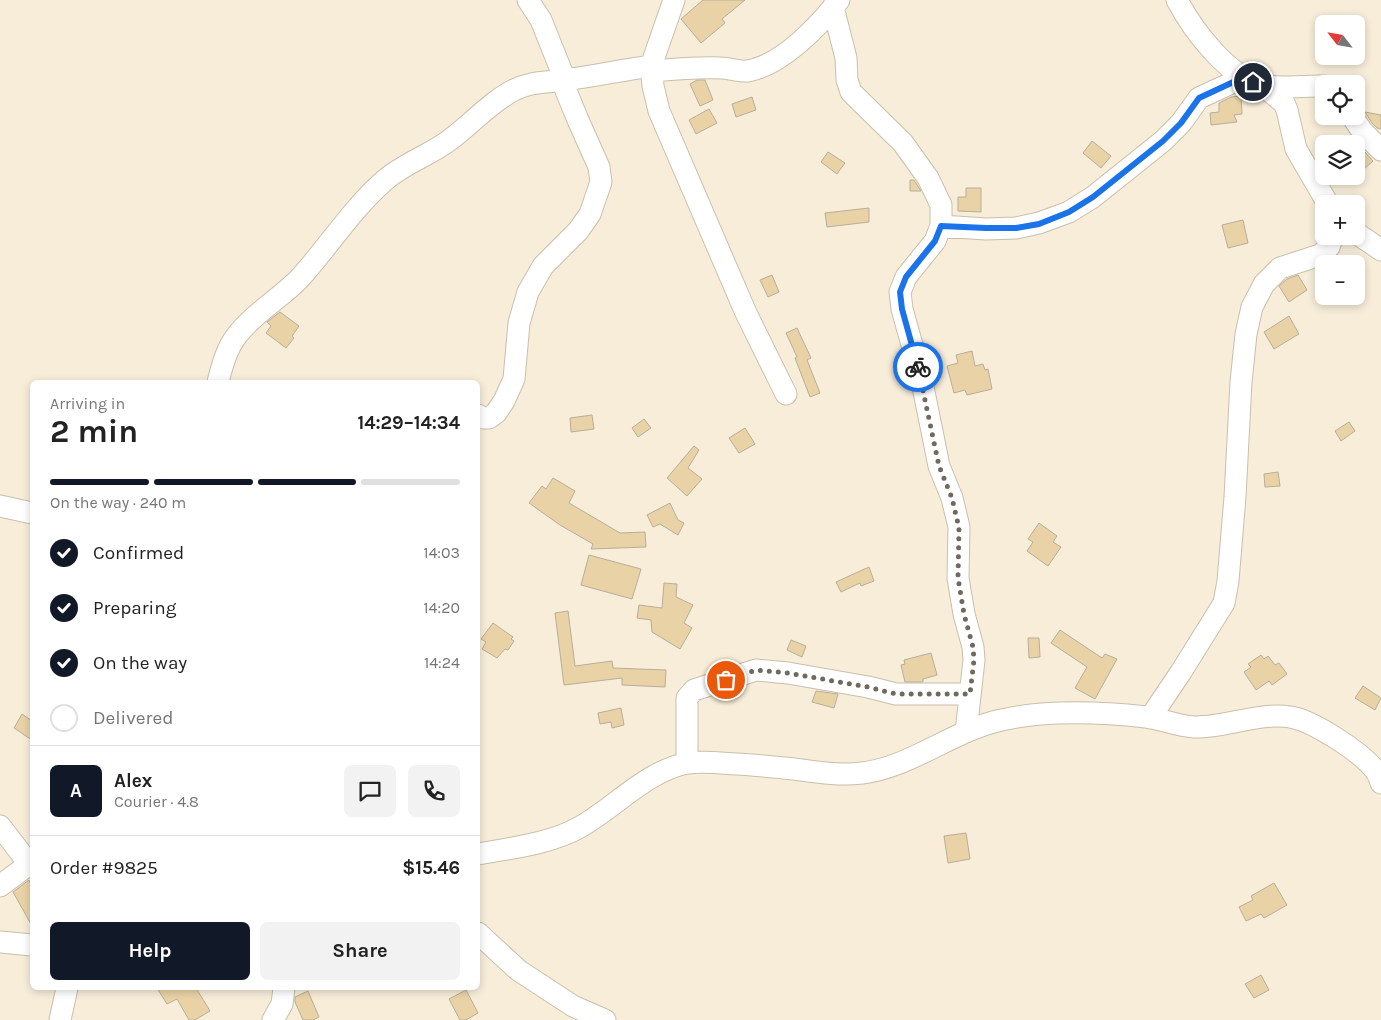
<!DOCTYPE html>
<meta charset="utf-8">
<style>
body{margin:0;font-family:Karla,sans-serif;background:#f2f2f2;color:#222;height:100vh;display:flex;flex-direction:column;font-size:19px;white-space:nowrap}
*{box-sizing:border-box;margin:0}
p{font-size:16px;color:#767676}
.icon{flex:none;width:28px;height:28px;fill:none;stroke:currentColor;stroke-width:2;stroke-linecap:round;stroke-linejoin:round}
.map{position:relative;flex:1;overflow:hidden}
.sheet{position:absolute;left:30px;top:380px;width:450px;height:610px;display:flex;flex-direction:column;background:#fff;border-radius:8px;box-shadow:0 2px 8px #0003}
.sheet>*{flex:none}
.needle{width:32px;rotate:301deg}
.controls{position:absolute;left:1315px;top:15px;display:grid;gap:10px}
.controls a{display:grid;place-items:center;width:50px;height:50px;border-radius:8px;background:#fff;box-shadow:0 2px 8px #0003;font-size:25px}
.pin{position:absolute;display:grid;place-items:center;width:42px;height:42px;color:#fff;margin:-21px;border:2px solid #fff;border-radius:50%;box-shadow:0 1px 5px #0007}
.courier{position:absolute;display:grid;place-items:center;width:50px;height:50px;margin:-25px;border:4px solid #1a73e8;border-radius:50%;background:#fff;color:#222;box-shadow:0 1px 6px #0007}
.overview em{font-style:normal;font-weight:700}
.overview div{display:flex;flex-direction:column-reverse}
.overview{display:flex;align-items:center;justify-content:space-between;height:85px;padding:0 20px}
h1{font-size:32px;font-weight:700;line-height:38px}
.bar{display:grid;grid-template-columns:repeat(4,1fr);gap:8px 5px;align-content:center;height:60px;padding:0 20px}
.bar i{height:6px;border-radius:4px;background:#e0e0e0}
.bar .on{background:#111827}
.bar p{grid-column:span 4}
.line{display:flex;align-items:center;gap:12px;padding:0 20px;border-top:1px solid #e0e0e0}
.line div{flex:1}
.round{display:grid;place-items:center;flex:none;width:52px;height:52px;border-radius:8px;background:#f2f2f2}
ol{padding:0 20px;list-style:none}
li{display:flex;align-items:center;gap:15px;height:55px}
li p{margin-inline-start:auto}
li .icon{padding:5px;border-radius:50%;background:#111827;color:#fff;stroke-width:4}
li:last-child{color:#767676}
li i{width:28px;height:28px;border:2px solid #e0e0e0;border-radius:50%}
.cta{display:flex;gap:10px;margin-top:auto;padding:10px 20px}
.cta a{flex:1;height:58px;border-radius:8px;background:#111827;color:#fff;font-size:20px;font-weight:700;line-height:58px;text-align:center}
.cta a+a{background:#f2f2f2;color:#222}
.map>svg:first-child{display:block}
.building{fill:#e9d3a6;stroke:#b7ae9b}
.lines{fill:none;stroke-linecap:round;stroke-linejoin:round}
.minor-casing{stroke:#c9bfac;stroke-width:23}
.minor{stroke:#fff;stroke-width:21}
.done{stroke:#6f695e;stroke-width:5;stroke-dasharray:0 9}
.route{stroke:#1a73e8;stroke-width:6}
</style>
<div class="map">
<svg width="1381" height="1020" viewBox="0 0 1381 1020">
<rect width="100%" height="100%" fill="#f7edd9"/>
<path class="building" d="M703,0H745L722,19L725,23L701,43L681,19Z
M697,80H705L713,100L700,106L690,84Z
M1241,96L1242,114L1234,115L1237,122L1211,125L1210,113L1219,112V103L1231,97Z
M752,97L756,110L736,117L732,104Z
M709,109L717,123L696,134L689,120Z
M1365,112L1381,115V129L1377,128L1372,123Z
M1092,141L1111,156L1101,168L1083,153Z
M1364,151L1373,161L1363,170L1356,163V158Z
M828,152L845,163L837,174L821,162Z
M910,180H914L921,191H910Z
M966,188H981V212L958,211V197H966Z
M869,208V222L827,227L825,213Z
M1243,220L1248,243L1228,248L1222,225Z
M772,275L779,292L768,297L760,280Z
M1298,275L1307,290L1289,302L1279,286L1287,279Z
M280,312L299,326L292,336L294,338L286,348L266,333L271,326L267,322Z
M1289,316L1299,334L1274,349L1264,332Z
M797,328L811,358L807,360L820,393L810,397L795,358L797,357L786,333Z
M972,351L975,366L983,364L985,370L988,369L992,389L967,395L965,390L954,393L947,366L958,363L956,355Z
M592,415L594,429L571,432L570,418Z
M644,419L651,428L638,437L632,428Z
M1349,422L1355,431L1341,441L1335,431Z
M745,428L755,444L739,453L729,438Z
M694,446L699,450L688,468L702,479L687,496L667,478Z
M1278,472L1280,486L1265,487L1264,474Z
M553,478L575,491L569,503L620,533L645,532L646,547L591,549L593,544L560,525L529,503L542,486L546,489Z
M670,503L678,520L684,523L678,535L660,524L653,527L647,515Z
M1039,523L1057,536L1053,542L1061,547L1048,566L1027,551L1033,542L1028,539Z
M589,555L641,569L632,599L581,585Z
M869,567L874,581L861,586L860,583L841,592L836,582Z
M664,583L677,584L676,597L693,605L684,623L692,628L680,649L652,632L651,620L637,618L639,605L662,608Z
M568,611L575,666L612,661L613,668L666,670L665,687L622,685V678L564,685L555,613Z
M493,623L513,637L511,639L514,641L508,650L505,649L497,658L482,649L486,642L481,639Z
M1060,630L1102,658L1105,654L1117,659L1095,699L1075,688L1087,667L1051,643Z
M1028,638H1039L1040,657L1029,658Z
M791,640L806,646L802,657L787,650Z
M931,653L937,675L923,679V682H905L901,665L905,664L904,660Z
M1261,655L1264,659L1268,656L1275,665L1279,663L1287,674L1272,685L1269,681L1256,690L1244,672L1251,667L1248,664Z
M1363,686L1381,698L1375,710L1355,698Z
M816,691L838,694L834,708L812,702Z
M621,708L624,725L612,728L611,722L600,724L598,713Z
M22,714L32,721V740L14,728Z
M966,833L970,859L948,863L944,836Z
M29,880L32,887V926L13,892Z
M1274,883L1287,905L1264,918L1261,914L1246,921L1239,907L1253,900L1251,896Z
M1261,975L1269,990L1254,998L1245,984Z
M157,988H196L210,1011L195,1020H189L177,999L167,1004Z
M466,990L478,1013L466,1020H460L449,999Z
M308,991L319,1017L313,1020H303L295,1002V997Z"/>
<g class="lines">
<defs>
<path id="minor" d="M528,0L541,20L565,80
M674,0L651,66L653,86L659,111L746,313L786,394
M1177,0C1193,30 1227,76 1262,85C1281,90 1304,85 1324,86
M833,7L846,58L847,80L851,92L903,143L928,178L941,205V226L935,241L906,277L900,292L902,309L921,377L939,466L952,498L959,527L958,578L964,614L973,647L974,660L966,732
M652,71C675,69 697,67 721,68C729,68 739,72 747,71C781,66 819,26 839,0
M1263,86L1284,103L1287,110L1296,149L1328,204
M1352,116L1362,131L1381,150
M941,226L986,229L1016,228L1039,223L1069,212L1093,197L1163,141L1181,123L1199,98L1242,78
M1356,233L1381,250
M218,382C222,366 227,347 238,334C255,312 281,298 300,278C328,247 352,209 384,181C404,163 431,155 451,139C471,124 492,101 514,90C531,81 547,83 565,80C594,76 623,70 651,66
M478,415L483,418H489L496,413L504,401L514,379L519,323L528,292L543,266L578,231L590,214L601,182L599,167L578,120L562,81
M0,506L32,513
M1150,718L1181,672L1224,603L1228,581L1235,497L1241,382L1246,334L1252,307L1264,284L1280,268L1320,255L1329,247L1333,236
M687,763V698L694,690L756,670L788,673L868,687L896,694H970
M0,826L30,865
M478,854C511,848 550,844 580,827C614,808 648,770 688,763C703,761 721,763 736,764C756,765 775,767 794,769C816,772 839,776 862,773C908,768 952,732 997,721C1042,710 1100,712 1146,717C1162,719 1177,726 1194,727C1224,728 1259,712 1290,717C1312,720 1361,752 1375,770C1378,774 1380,779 1381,783
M0,886L32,862
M478,933L518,970L573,1006L605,1020
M0,942L32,945
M60,1020L67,988
M273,1020L282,1004L284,988"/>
</defs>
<use href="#minor" class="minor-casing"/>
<use href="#minor" class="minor"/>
</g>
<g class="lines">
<path class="done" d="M726,680L756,670L788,673L868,687L896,694H970L974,660L973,647L964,614L958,578L959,528L952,498L939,466L918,367"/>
<path class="route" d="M918,367L902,309L900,292L906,277L935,241L941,226L986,228H1016L1039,224L1069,212L1093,197L1163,141L1181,123L1199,98L1242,78L1253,82"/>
</g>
</svg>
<div class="controls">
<a><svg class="needle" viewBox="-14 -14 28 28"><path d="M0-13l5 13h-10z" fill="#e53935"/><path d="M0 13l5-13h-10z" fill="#767676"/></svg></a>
<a><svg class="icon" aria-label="locate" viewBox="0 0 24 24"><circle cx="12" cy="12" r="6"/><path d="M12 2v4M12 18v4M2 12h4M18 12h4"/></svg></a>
<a><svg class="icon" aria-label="layers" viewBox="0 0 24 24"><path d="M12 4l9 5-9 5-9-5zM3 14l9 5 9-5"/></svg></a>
<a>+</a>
<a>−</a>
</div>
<div class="pin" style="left:726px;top:680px;background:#ea580c"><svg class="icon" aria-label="bag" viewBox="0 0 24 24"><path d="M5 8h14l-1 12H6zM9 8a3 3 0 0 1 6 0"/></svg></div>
<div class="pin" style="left:1253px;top:82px;background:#1f2937"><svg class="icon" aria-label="home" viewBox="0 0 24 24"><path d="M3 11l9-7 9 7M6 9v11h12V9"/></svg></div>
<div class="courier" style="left:918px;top:367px"><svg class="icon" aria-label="bike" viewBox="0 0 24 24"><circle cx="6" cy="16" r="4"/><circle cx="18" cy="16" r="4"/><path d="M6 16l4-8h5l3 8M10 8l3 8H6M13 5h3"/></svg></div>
<section class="sheet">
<div class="overview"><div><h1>2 min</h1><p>Arriving in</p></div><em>14:29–14:34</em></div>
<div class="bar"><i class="on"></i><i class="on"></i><i class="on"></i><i></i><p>On the way · 240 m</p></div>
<ol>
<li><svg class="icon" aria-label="check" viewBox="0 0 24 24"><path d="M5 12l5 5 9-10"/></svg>Confirmed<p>14:03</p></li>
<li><svg class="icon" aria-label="check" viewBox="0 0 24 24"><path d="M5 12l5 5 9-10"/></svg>Preparing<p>14:20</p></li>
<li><svg class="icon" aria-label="check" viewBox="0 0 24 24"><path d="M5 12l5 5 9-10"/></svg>On the way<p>14:24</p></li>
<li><i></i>Delivered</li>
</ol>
<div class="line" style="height:90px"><b class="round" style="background:#111827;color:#fff">A</b><div><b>Alex</b><p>Courier · 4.8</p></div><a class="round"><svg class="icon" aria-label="chat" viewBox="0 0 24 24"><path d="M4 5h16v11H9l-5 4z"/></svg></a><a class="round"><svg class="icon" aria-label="phone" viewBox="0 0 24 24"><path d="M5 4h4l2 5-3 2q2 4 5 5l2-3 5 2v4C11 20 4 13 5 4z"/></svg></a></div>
<div class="line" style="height:65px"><div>Order #9825</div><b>$15.46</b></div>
<div class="cta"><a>Help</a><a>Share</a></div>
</section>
</div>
